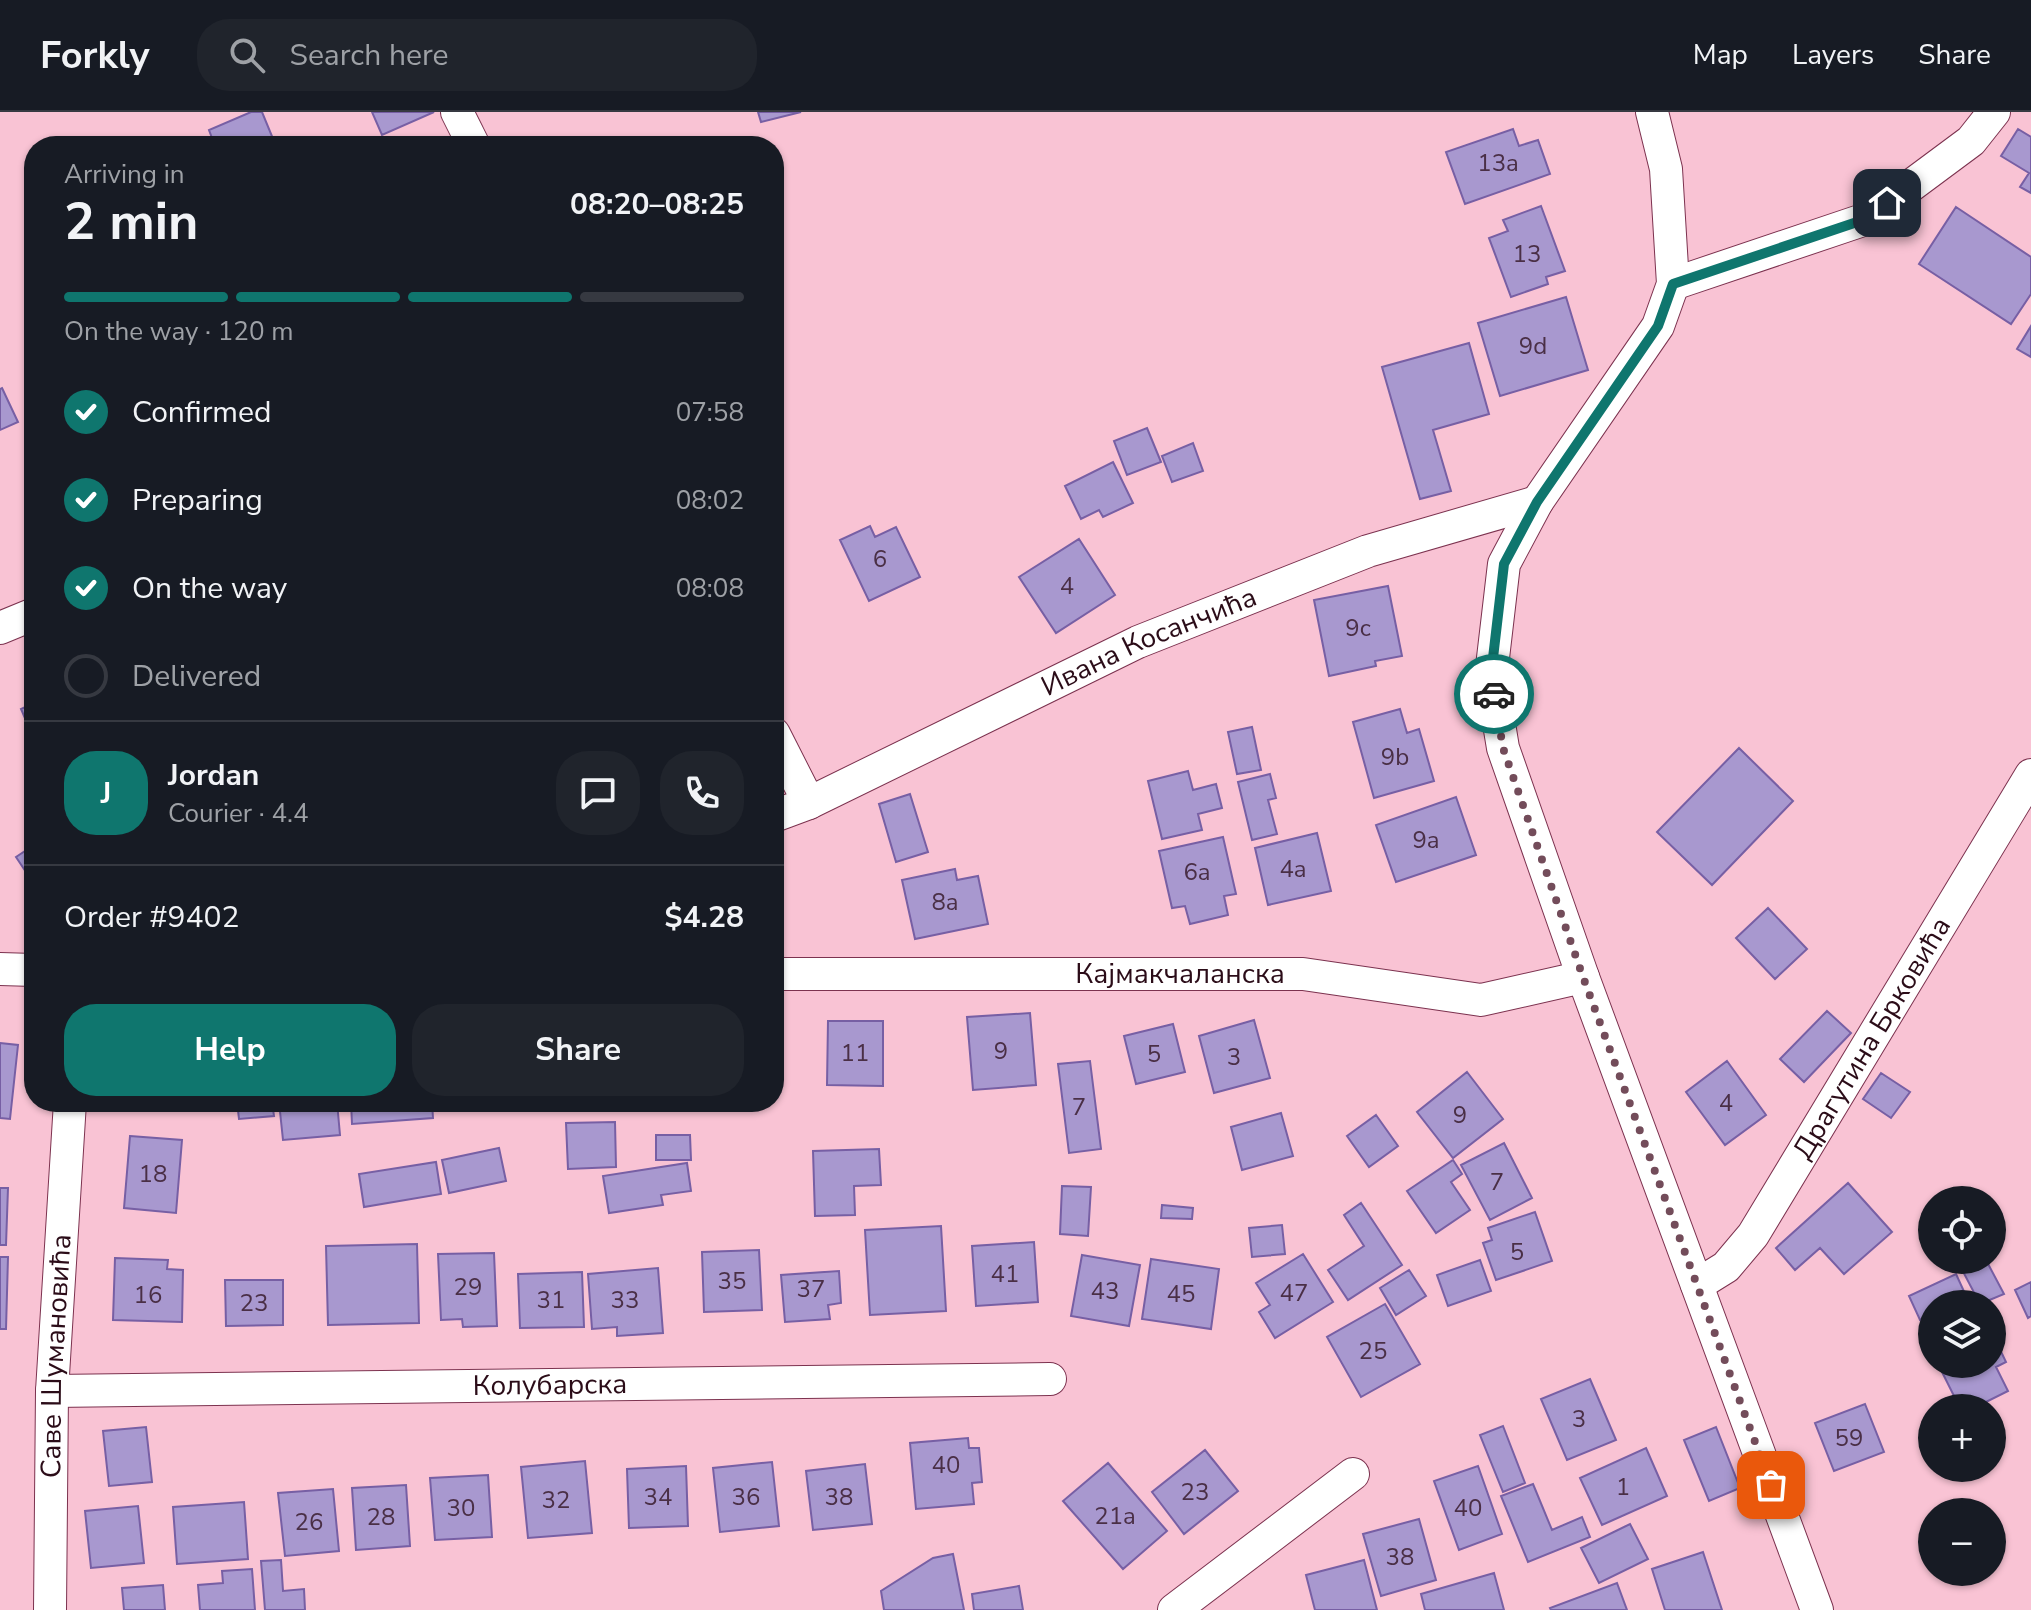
<!DOCTYPE html>
<meta charset="utf-8">
<style>
body{margin:0;font-family:"Nunito Sans",sans-serif;background:#20242c;color:#f1f3f6;height:100vh;display:flex;flex-direction:column;font-size:30px;white-space:nowrap}
*{box-sizing:border-box;margin:0}
p{font-size:26px;color:#9ea1a6}
.icon{flex:none;width:44px;height:44px;fill:none;stroke:currentColor;stroke-width:2;stroke-linecap:round;stroke-linejoin:round}
.map{position:relative;flex:1;overflow:hidden}
.details{position:absolute;left:24px;top:24px;width:760px;height:976px;display:flex;flex-direction:column;background:#171b24;border-radius:32px;box-shadow:0 2px 6px #0004}
.details>*{flex:none}
.tools{position:absolute;left:1918px;top:1074px;display:grid;gap:16px}
.tools a{display:grid;place-items:center;width:88px;height:88px;border-radius:50%;background:#171b24;box-shadow:0 2px 6px #0004;font-size:40px}
.pin{position:absolute;display:grid;place-items:center;width:68px;height:68px;color:#fff;margin:-34px;border-radius:16px;box-shadow:0 4px 12px #0006}
.courier{position:absolute;display:grid;place-items:center;width:80px;height:80px;margin:-40px;border:6px solid #0f766e;border-radius:50%;background:#fff;color:#222;box-shadow:0 2px 10px #0007}
.head em{font-style:normal;font-weight:700}
.head div{display:flex;flex-direction:column-reverse}
.head{display:flex;align-items:center;justify-content:space-between;height:136px;padding:0 40px}
h1{font-size:52px;font-weight:700;line-height:60px}
.bar{display:grid;grid-template-columns:repeat(4,1fr);gap:12px 8px;align-content:center;height:96px;padding:0 40px}
.bar i{height:10px;border-radius:6px;background:#363941}
.bar .selected{background:#0f766e}
.bar p{grid-column:span 4}
.line{display:flex;align-items:center;gap:20px;padding:0 40px;border-top:2px solid #363941}
.line div{flex:1}
.round{display:grid;place-items:center;flex:none;width:84px;height:84px;border-radius:32px;background:#20242c}
ol{padding:0 40px;list-style:none}
li{display:flex;align-items:center;gap:24px;height:88px}
li p{margin-inline-start:auto}
li .icon{padding:8px;border-radius:50%;background:#0f766e;color:#fff;stroke-width:4}
li:last-child{color:#9ea1a6}
li i{width:44px;height:44px;border:4px solid #363941;border-radius:50%}
.button{display:flex;gap:16px;margin-top:auto;padding:16px 40px}
.button a{flex:1;height:92px;border-radius:32px;background:#0f766e;color:#fff;font-size:32px;font-weight:700;line-height:92px;text-align:center}
.button a+a{background:#20242c;color:#f1f3f6}
header{display:flex;align-items:center;gap:48px;box-sizing:border-box;height:112px;padding:0 40px;background:#171b24;border-bottom:2px solid #363941}
header strong{font-size:38px}
nav{display:flex;gap:44px;margin-inline-start:auto;font-size:28px}
.search{width:560px;height:72px;background:#20242c;display:flex;align-items:center;gap:20px;box-sizing:border-box;padding:0 28px;border-radius:32px;color:#9ea1a6;font-size:30px}
.map>svg:first-child{display:block}
.building{fill:#a898cf;stroke:#775fa4;stroke-width:2}
.lines{fill:none;stroke-linecap:round;stroke-linejoin:round}
.minor-casing{stroke:#7c324f;stroke-width:34}
.minor{stroke:#fff;stroke-width:32}
.done{stroke:#734c5a;stroke-width:8;stroke-dasharray:0 14.4}
.route{stroke:#0f766e;stroke-width:10}
.labels{text-anchor:middle;dominant-baseline:central;stroke-width:8;stroke-linejoin:round;paint-order:stroke}
.number-label{font-size:24px;fill:#4a2f46}
.street-label{font-size:28px;fill:#2b0c18;stroke:#fcf2f5}
</style>
<header>
<strong>Forkly</strong>
<div class="search"><svg class="icon" aria-label="search" viewBox="0 0 24 24"><circle cx="10" cy="10" r="6"/><path d="M15 15l6 6"/></svg>Search here</div>
<nav><a>Map</a><a>Layers</a><a>Share</a></nav>
</header>
<div class="map">
<svg width="2031" height="1498" viewBox="0 0 2031 1498">
<rect width="100%" height="100%" fill="#f9c3d4"/>
<path class="building" d="M251,0H262L276,34H215L209,18Z
M372,0H434L382,23Z
M758,0H801L761,10Z
M1513,17L1519,34L1538,28L1550,62L1465,92L1446,40Z
M2018,17L2031,25V81L2020,75L2029,61L2001,44Z
M1541,94L1565,159L1546,165L1548,172L1511,185L1489,126L1508,119L1503,108Z
M1956,95L2031,145V182L2011,212L1919,152Z
M1566,185L1588,258L1500,284L1478,211Z
M2031,214V245L2017,237Z
M1469,231L1489,302L1433,318L1451,379L1420,387L1382,255Z
M2,276L18,310L0,318V277Z
M1147,316L1161,350L1127,363L1114,329Z
M1193,331L1203,359L1172,370L1162,344Z
M1113,350L1133,391L1103,405L1099,398L1081,407L1065,374Z
M870,414L875,425L896,415L920,465L869,489L840,428Z
M1079,427L1115,483L1056,521L1019,465Z
M1388,474L1402,544L1375,549L1376,554L1329,564L1314,488Z
M34,591V627L21,597Z
M1400,597L1407,621L1419,617L1434,669L1374,686L1353,610Z
M1252,615L1261,658L1237,662L1228,620Z
M1739,636L1793,689L1712,773L1657,720Z
M1188,659L1193,678L1216,672L1222,696L1198,702L1202,718L1162,727L1148,669Z
M1270,662L1276,686L1268,688L1277,722L1252,728L1238,670Z
M910,682L928,740L896,750L879,692Z
M1456,685L1476,743L1396,770L1376,713Z
M1317,721L1331,779L1268,793L1255,736Z
M1223,725L1236,782L1224,784L1228,803L1190,812L1185,794L1172,796L1159,739Z
M34,733V772L16,745Z
M955,757L957,768L978,764L988,812L915,827L902,768Z
M1768,796L1807,837L1775,867L1736,826Z
M1827,899L1851,921L1804,970L1780,947Z
M1030,901L1036,973L973,978L967,905Z
M1254,908L1270,966L1214,981L1199,924Z
M828,909H883V974L827,973Z
M1173,912L1185,960L1136,972L1124,924Z
M0,931L18,933L10,1007L0,1006Z
M1090,949L1101,1037L1069,1041L1058,952Z
M1727,949L1766,1003L1725,1033L1686,980Z
M1467,960L1503,1007L1453,1046L1417,1000Z
M1881,961L1910,980L1891,1006L1863,987Z
M237,990H272L274,1004L239,1007Z
M279,990H337L340,1023L283,1028Z
M351,990H432L433,1006L352,1012Z
M1281,1001L1293,1044L1242,1058L1231,1015Z
M1376,1003L1398,1034L1369,1055L1347,1024Z
M615,1010L616,1055L568,1057L566,1011Z
M656,1023H690L691,1048H656Z
M130,1024L182,1028L176,1101L124,1096Z
M1504,1031L1532,1086L1490,1108L1461,1053Z
M499,1036L506,1069L449,1081L442,1048Z
M879,1037L881,1073L854,1074L855,1103L815,1104L813,1039Z
M1453,1048L1462,1062L1451,1070L1470,1098L1436,1121L1407,1079Z
M436,1050L441,1082L364,1095L359,1062Z
M687,1051L691,1079L661,1083L663,1093L609,1101L603,1064Z
M1848,1071L1892,1120L1844,1162L1820,1136L1795,1158L1776,1136Z
M1062,1074L1091,1075L1088,1124L1060,1122Z
M0,1076H8L6,1133H0Z
M1361,1091L1402,1153L1348,1188L1328,1158L1364,1134L1344,1103Z
M1162,1093L1193,1096L1192,1107L1161,1106Z
M1535,1100L1552,1149L1496,1168L1483,1131L1492,1128L1488,1116Z
M1282,1113L1285,1142L1252,1145L1249,1116Z
M941,1114L946,1199L870,1203L865,1118Z
M1034,1130L1038,1190L976,1194L972,1134Z
M417,1132L419,1211L328,1213L326,1134Z
M759,1138L762,1198L704,1200L702,1140Z
M494,1141L497,1214L463,1215L462,1207L441,1208L438,1142Z
M1303,1142L1333,1190L1275,1226L1259,1200L1270,1193L1256,1171Z
M1082,1143L1140,1153L1129,1214L1071,1204Z
M0,1145H8L6,1217H0Z
M115,1146L168,1148L167,1157L183,1158L182,1210L113,1208Z
M1151,1147L1219,1157L1211,1217L1142,1207Z
M1480,1148L1491,1179L1448,1194L1437,1163Z
M1957,1148H1986L2004,1182L1980,1192Z
M658,1156L663,1221L617,1224V1215L592,1217L588,1162Z
M1409,1158L1426,1184L1396,1203L1380,1176Z
M839,1159L841,1191L828,1193L830,1207L785,1210L781,1163Z
M582,1160L584,1215L520,1216L518,1162Z
M1956,1162L1967,1186L1954,1192H1932V1202L1920,1208L1909,1184Z
M225,1168H283V1213L226,1214Z
M2031,1170V1204L2028,1206L2015,1178Z
M1385,1192L1420,1252L1361,1285L1327,1225Z
M1932,1212V1239L1921,1218Z
M1995,1227L2006,1250L1996,1255L2008,1279L1974,1296H1960L1938,1252H1992V1228Z
M1590,1267L1616,1328L1567,1348L1541,1287Z
M1865,1292L1884,1340L1834,1359L1815,1311Z
M1503,1314L1525,1371L1503,1380L1480,1323Z
M146,1315L152,1370L109,1374L103,1319Z
M1716,1315L1740,1376L1709,1389L1684,1328Z
M968,1326L969,1336H979L982,1370L972,1371L974,1392L916,1397L910,1331Z
M1646,1336L1667,1384L1602,1413L1580,1366Z
M1205,1338L1238,1379L1184,1422L1152,1380Z
M585,1349L592,1421L528,1426L521,1355Z
M772,1350L779,1414L720,1420L713,1356Z
M1108,1351L1167,1419L1123,1457L1063,1389Z
M865,1352L872,1412L813,1418L806,1359Z
M686,1354L688,1414L629,1416L627,1357Z
M1478,1354L1502,1422L1459,1438L1434,1369Z
M488,1363L492,1425L435,1428L430,1366Z
M1533,1372L1552,1418L1582,1405L1590,1425L1528,1450L1501,1384Z
M406,1373L410,1434L356,1438L352,1376Z
M333,1377L339,1439L285,1444L278,1381Z
M244,1390L248,1447L177,1452L173,1395Z
M138,1394L144,1451L91,1456L85,1399Z
M1419,1407L1436,1468L1381,1484L1363,1422Z
M1630,1412L1648,1447L1599,1471L1581,1436Z
M1703,1440L1722,1498H1665L1652,1457Z
M953,1442L964,1498H884L881,1479L933,1446Z
M281,1448L283,1479L304,1477L305,1498H265L261,1449Z
M1364,1448L1377,1498H1315L1306,1463Z
M252,1457L255,1498H200L198,1473L223,1471L222,1459Z
M1494,1461L1504,1498H1425L1421,1482Z
M1617,1471L1627,1498H1551L1550,1496Z
M163,1473L165,1498H124L122,1476Z
M1019,1474L1023,1498H974L972,1482Z"/>
<g class="lines">
<defs>
<g id="minor">
<path d="M457,0L474,34"/>
<path d="M1652,0L1666,57L1673,172L1658,214L1537,390L1504,452L1491,563L1503,636L1583,865L1817,1498"/>
<path d="M1673,172L1866,107L1971,29L1994,0"/>
<path d="M0,516L34,502"/>
<path d="M774,622L809,691"/>
<path id="s1" d="M774,704L809,691L1138,530L1368,439L1537,390"/>
<path d="M0,857L34,858"/>
<path id="s2" d="M774,862H1303L1481,888L1583,865"/>
<path id="s3" d="M1697,1173L1726,1155L1753,1123L2031,663"/>
<path id="s4" d="M52,1279L1050,1267"/>
<path id="s5" d="M50,1498L52,1279L70,990"/>
<path d="M1174,1498L1353,1362"/>
</g>
</defs>
<use href="#minor" class="minor-casing"/>
<use href="#minor" class="minor"/>
</g>
<g class="lines">
<path class="done" d="M1494,582L1503,636L1583,865L1771,1373"/>
<path class="route" d="M1494,582L1491,563L1504,452L1537,390L1658,214L1673,172L1866,107L1887,91"/>
</g>
<g class="labels">
<g class="number-label">
<text x="1498" y="51">13a</text>
<text x="1527" y="142">13</text>
<text x="1533" y="234">9d</text>
<text x="880" y="447">6</text>
<text x="1067" y="474">4</text>
<text x="1358" y="516">9c</text>
<text x="1395" y="645">9b</text>
<text x="1426" y="728">9a</text>
<text x="1293" y="757">4a</text>
<text x="1197" y="760">6a</text>
<text x="945" y="790">8a</text>
<text x="1001" y="939">9</text>
<text x="855" y="941">11</text>
<text x="1154" y="942">5</text>
<text x="1234" y="945">3</text>
<text x="1726" y="991">4</text>
<text x="1079" y="995">7</text>
<text x="1460" y="1003">9</text>
<text x="153" y="1062">18</text>
<text x="1497" y="1070">7</text>
<text x="1517" y="1140">5</text>
<text x="1005" y="1162">41</text>
<text x="732" y="1169">35</text>
<text x="468" y="1175">29</text>
<text x="811" y="1177">37</text>
<text x="1105" y="1179">43</text>
<text x="1294" y="1181">47</text>
<text x="1181" y="1182">45</text>
<text x="148" y="1183">16</text>
<text x="551" y="1188">31</text>
<text x="625" y="1188">33</text>
<text x="254" y="1191">23</text>
<text x="1373" y="1239">25</text>
<text x="1579" y="1307">3</text>
<text x="1849" y="1326">59</text>
<text x="946" y="1353">40</text>
<text x="1623" y="1375">1</text>
<text x="1195" y="1380">23</text>
<text x="658" y="1385">34</text>
<text x="746" y="1385">36</text>
<text x="839" y="1385">38</text>
<text x="556" y="1388">32</text>
<text x="461" y="1396">30</text>
<text x="1468" y="1396">40</text>
<text x="1115" y="1404">21a</text>
<text x="381" y="1405">28</text>
<text x="309" y="1410">26</text>
<text x="1400" y="1445">38</text>
</g>
<g class="street-label">
<text stroke="none"><textPath href="#s1" startOffset="414">Ивана Косанчића</textPath></text>
<text stroke="none"><textPath href="#s2" startOffset="406">Кајмакчаланска</textPath></text>
<text stroke="none"><textPath href="#s3" startOffset="306">Драгутина Брковића</textPath></text>
<text stroke="none"><textPath href="#s5" startOffset="254">Саве Шумановића</textPath></text>
<text stroke="none"><textPath href="#s4" startOffset="498">Колубарска</textPath></text>
</g>
</g>
</svg>
<div class="tools">
<a><svg class="icon" aria-label="locate" viewBox="0 0 24 24"><circle cx="12" cy="12" r="6"/><path d="M12 2v4M12 18v4M2 12h4M18 12h4"/></svg></a>
<a><svg class="icon" aria-label="layers" viewBox="0 0 24 24"><path d="M12 4l9 5-9 5-9-5zM3 14l9 5 9-5"/></svg></a>
<a>+</a>
<a>−</a>
</div>
<div class="pin" style="left:1771px;top:1373px;background:#ea580c"><svg class="icon" aria-label="bag" viewBox="0 0 24 24"><path d="M5 8h14l-1 12H6zM9 8a3 3 0 0 1 6 0"/></svg></div>
<div class="pin" style="left:1887px;top:91px;background:#1f2937"><svg class="icon" aria-label="home" viewBox="0 0 24 24"><path d="M3 11l9-7 9 7M6 9v11h12V9"/></svg></div>
<div class="courier" style="left:1494px;top:582px"><svg class="icon" aria-label="car" viewBox="0 0 24 24"><path d="M5 17H2v-5l4-1 3-4h7l3 4 3 1v5h-3M9 17h6M6 11h13"/><circle cx="7" cy="17" r="2"/><circle cx="17" cy="17" r="2"/></svg></div>
<section class="details">
<div class="head"><div><h1>2 min</h1><p>Arriving in</p></div><em>08:20–08:25</em></div>
<div class="bar"><i class="selected"></i><i class="selected"></i><i class="selected"></i><i></i><p>On the way · 120 m</p></div>
<ol>
<li><svg class="icon" aria-label="check" viewBox="0 0 24 24"><path d="M5 12l5 5 9-10"/></svg>Confirmed<p>07:58</p></li>
<li><svg class="icon" aria-label="check" viewBox="0 0 24 24"><path d="M5 12l5 5 9-10"/></svg>Preparing<p>08:02</p></li>
<li><svg class="icon" aria-label="check" viewBox="0 0 24 24"><path d="M5 12l5 5 9-10"/></svg>On the way<p>08:08</p></li>
<li><i></i>Delivered</li>
</ol>
<div class="line" style="height:144px"><b class="round" style="background:#0f766e;color:#fff">J</b><div><b>Jordan</b><p>Courier · 4.4</p></div><a class="round"><svg class="icon" aria-label="chat" viewBox="0 0 24 24"><path d="M4 5h16v11H9l-5 4z"/></svg></a><a class="round"><svg class="icon" aria-label="phone" viewBox="0 0 24 24"><path d="M5 4h4l2 5-3 2q2 4 5 5l2-3 5 2v4C11 20 4 13 5 4z"/></svg></a></div>
<div class="line" style="height:104px"><div>Order #9402</div><b>$4.28</b></div>
<div class="button"><a>Help</a><a>Share</a></div>
</section>
</div>
